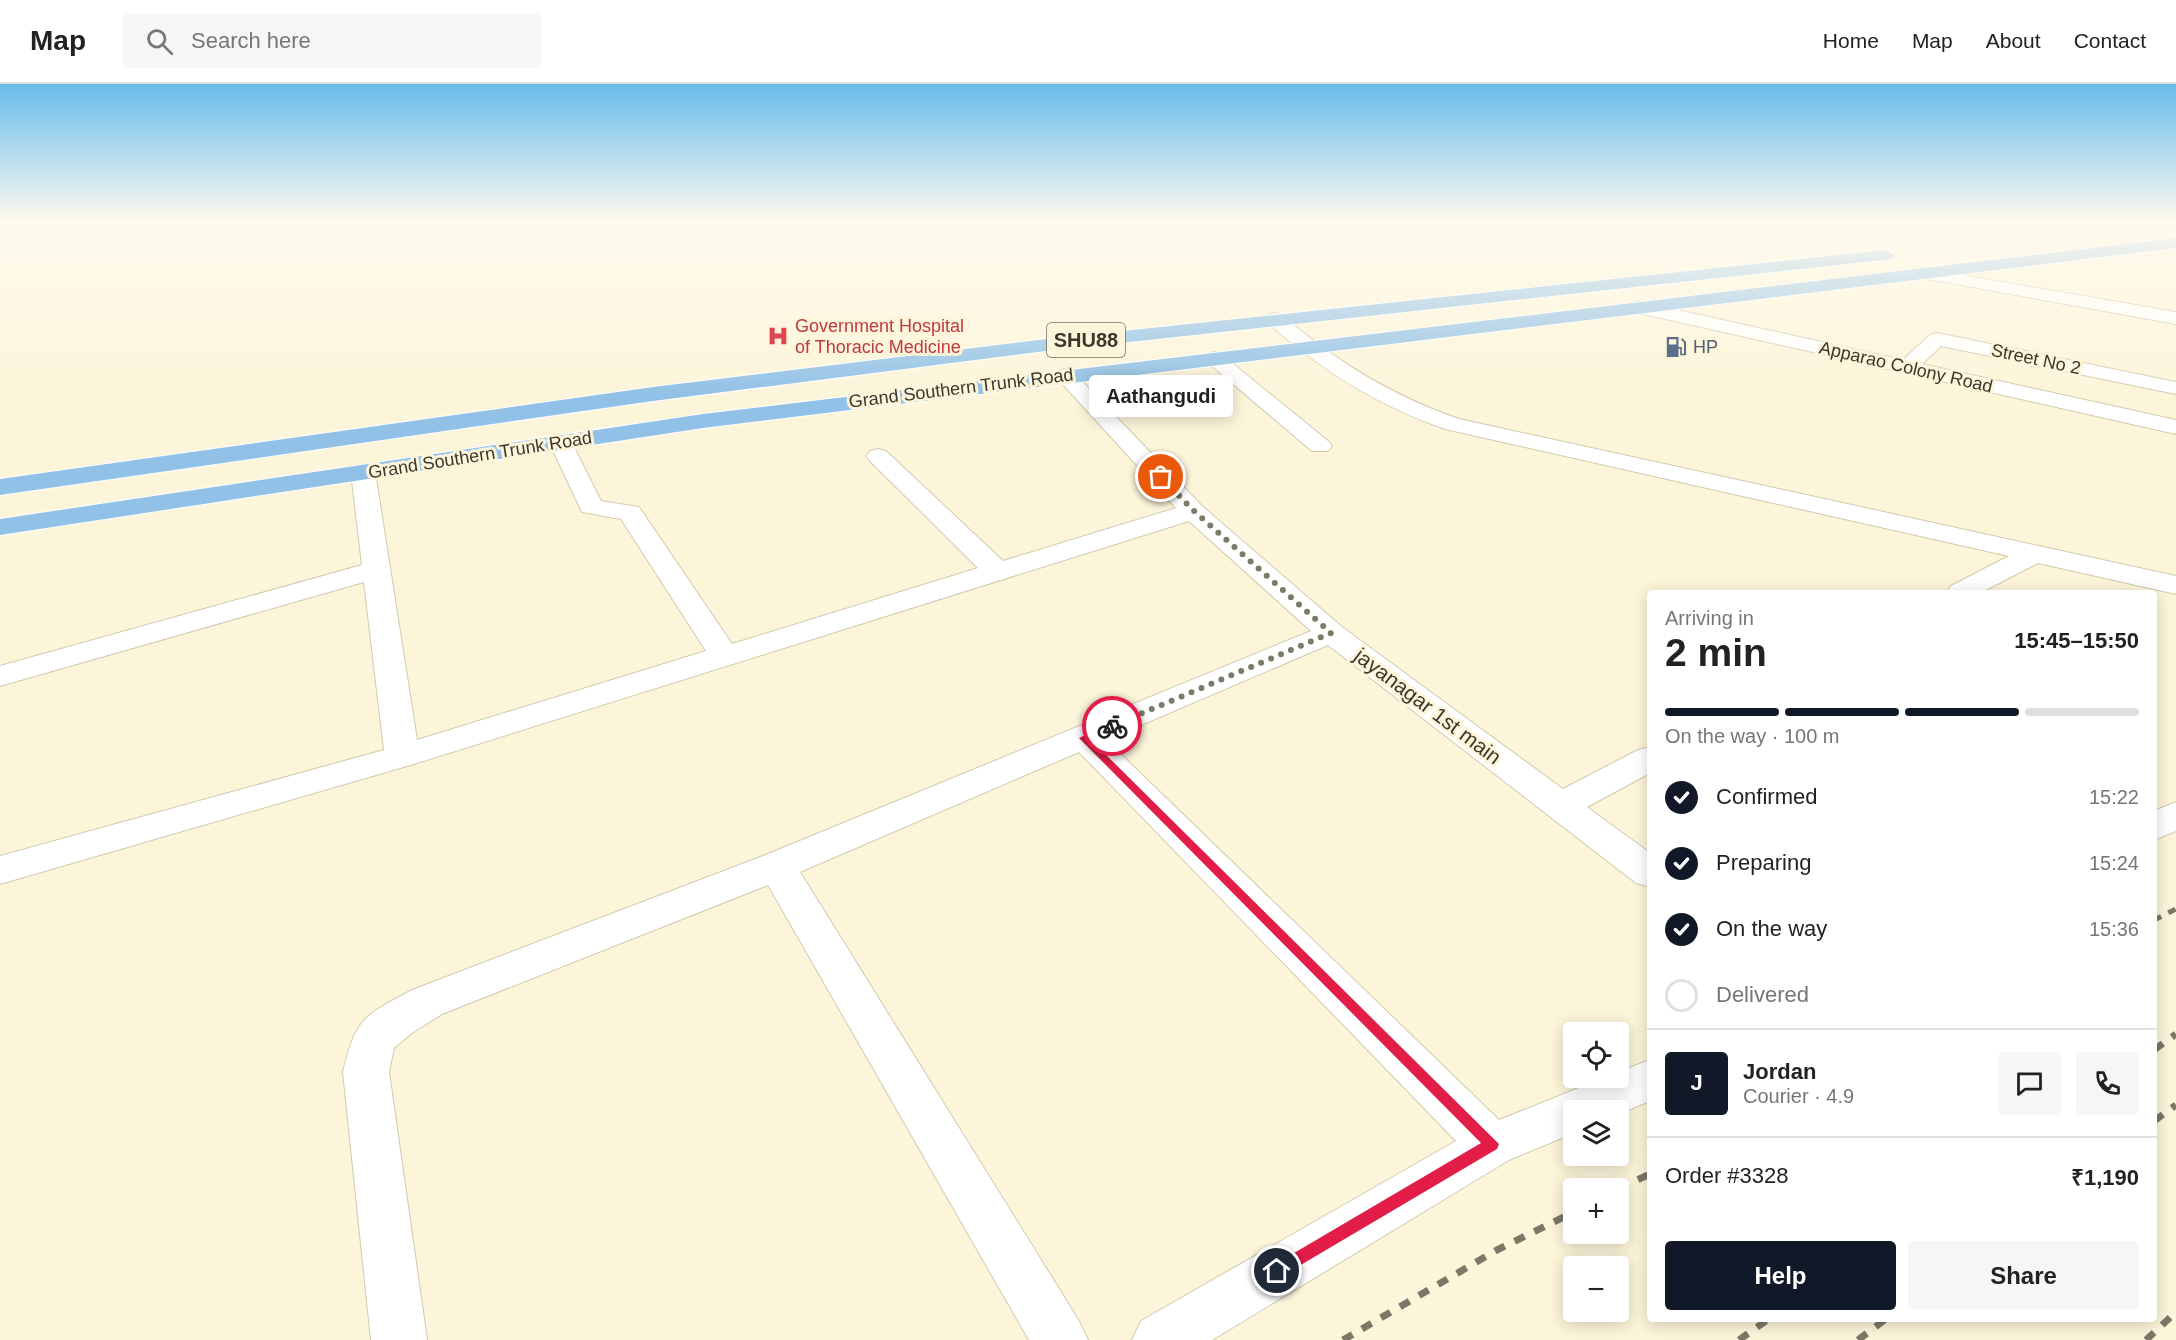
<!DOCTYPE html>
<meta charset="utf-8">
<style>
body{margin:0;font-family:Helvetica,sans-serif;background:#f6f6f6;color:#222;height:100vh;display:flex;flex-direction:column;font-size:22px;white-space:nowrap}
*{box-sizing:border-box;margin:0}
p{font-size:20px;color:#767676}
.icon{flex:none;width:33px;height:33px;fill:none;stroke:currentColor;stroke-width:2;stroke-linecap:round;stroke-linejoin:round}
.map{position:relative;flex:1;overflow:hidden}
.details{position:absolute;left:1647px;top:506px;width:510px;height:732px;display:flex;flex-direction:column;background:#fff;border-radius:6px;box-shadow:0 3px 15px #0003}
.details>*{flex:none}
.controls{position:absolute;left:1563px;top:938px;display:grid;gap:12px}
.controls a{display:grid;place-items:center;width:66px;height:66px;border-radius:6px;background:#fff;box-shadow:0 3px 15px #0003;font-size:30px}
.pin{position:absolute;display:grid;place-items:center;width:51px;height:51px;color:#fff;margin:-26px;border:3px solid #fff;border-radius:50%;box-shadow:0 2px 6px #0007}
.courier{position:absolute;display:grid;place-items:center;width:60px;height:60px;margin:-30px;border:4px solid #e11d48;border-radius:50%;background:#fff;color:#222;box-shadow:0 2px 8px #0007}
.bubble{position:absolute;height:42px;border-radius:6px;background:#fff;box-shadow:0 3px 15px #0003;font-size:20px;font-weight:700;line-height:42px;text-align:center}
.summary em{font-style:normal;font-weight:700}
.summary div{display:flex;flex-direction:column-reverse}
.summary{display:flex;align-items:center;justify-content:space-between;height:102px;padding:0 18px}
h1{font-size:39px;font-weight:700;line-height:45px}
.bar{display:grid;grid-template-columns:repeat(4,1fr);gap:9px 6px;align-content:center;height:72px;padding:0 18px}
.bar i{height:8px;border-radius:4px;background:#e0e0e0}
.bar .active{background:#111827}
.bar p{grid-column:span 4}
.line{display:flex;align-items:center;gap:15px;padding:0 18px;border-top:2px solid #e0e0e0}
.line div{flex:1}
.round{display:grid;place-items:center;flex:none;width:63px;height:63px;border-radius:6px;background:#f6f6f6}
ol{padding:0 18px;list-style:none}
li{display:flex;align-items:center;gap:18px;height:66px}
li p{margin-inline-start:auto}
li .icon{padding:6px;border-radius:50%;background:#111827;color:#fff;stroke-width:4}
li:last-child{color:#767676}
li i{width:33px;height:33px;border:3px solid #e0e0e0;border-radius:50%}
.primary-button{display:flex;gap:12px;margin-top:auto;padding:12px 18px}
.primary-button a{flex:1;height:69px;border-radius:6px;background:#111827;color:#fff;font-size:24px;font-weight:700;line-height:69px;text-align:center}
.primary-button a+a{background:#f6f6f6;color:#222}
header{display:flex;align-items:center;gap:36px;box-sizing:border-box;height:84px;padding:0 30px;background:#fff;border-bottom:2px solid #e0e0e0}
header strong{font-size:28px}
nav{display:flex;gap:33px;margin-inline-start:auto;font-size:21px}
.search{width:420px;height:54px;background:#f6f6f6;display:flex;align-items:center;gap:15px;box-sizing:border-box;padding:0 21px;border-radius:6px;color:#767676;font-size:22px}
.map>svg:first-child{display:block}
.lines{fill:none;stroke-linecap:round;stroke-linejoin:round}
.street-casing{stroke:#d1caaf;stroke-width:2}
.primary-casing{stroke:#fff;stroke-width:2}
.street{fill:#fff;fill-rule:evenodd}
.primary{fill:#91c1e6;fill-rule:evenodd}
.rail-far1{stroke:#7c7767;stroke-width:5;stroke-dasharray:8 8;stroke-linecap:butt}
.rail{stroke:#7c7767;stroke-width:7;stroke-dasharray:11 11;stroke-linecap:butt}
.route{fill:#e11d48}
.done{stroke:#7e7a69;stroke-width:6;stroke-dasharray:0 10.8}
.labels{text-anchor:middle;dominant-baseline:central;stroke-width:6;stroke-linejoin:round;paint-order:stroke}
.far-health-label{font-size:18px;fill:#be3a42;stroke:#fdf5da;text-anchor:start}
.far-service-label{font-size:18px;fill:#4e5e75;stroke:#fdf5da;text-anchor:start}
.far-street-label{font-size:18px;fill:#3a372c;stroke:#fdf5da}
.shield{fill:#fdf5da;stroke:#747060;stroke-width:1.5}
.shield-label{font-size:20px;font-weight:bold;fill:#3a372c}
.street-label{font-size:21px;fill:#3a372c;stroke:#fdf5da}
</style>
<header>
<strong>Map</strong>
<div class="search"><svg class="icon" aria-label="search" viewBox="0 0 24 24"><circle cx="10" cy="10" r="6"/><path d="M15 15l6 6"/></svg>Search here</div>
<nav><a>Home</a><a>Map</a><a>About</a><a>Contact</a></nav>
</header>
<div class="map">
<svg width="2176" height="1256" viewBox="0 0 2176 1256">
<rect width="100%" height="100%" fill="#fdf5da"/>
<g class="lines">
<defs>
<path id="street" d="M1922,184L2176,228V240L1916,193L1913,189L1916,185Z
M1637,217L1903,276L1930,251L1937,249L2176,298V310L1941,262L1922,280L2176,336V350L1630,227L1628,223Z
M1275,229L1282,231C1335,277 1392,312 1459,335L2176,492V510L2038,479L1982,508H1947L1951,502L2009,472L1445,345C1378,322 1321,286 1268,239L1265,235L1268,231Z
M1214,268L1221,270L1328,357L1332,362L1328,367H1312L1207,278L1204,274L1207,270Z
M1065,285L1072,287L1202,422L1342,543L1563,705L1638,666L1650,663V689L1587,723L1650,769V803L1636,799L1328,561L1106,656L1499,1036L1606,993H1618V988L1650,976V1017L1618,1030V1026H1574V1049L1509,1076L1212,1256H1132L1141,1237L1456,1057L1079,668L800,788L1079,1237L1088,1256H1029L768,801L442,930L412,949L394,964L389,988L427,1256H371L343,988C356,933 364,932 412,906L763,772L1311,547L1189,437L414,680L0,800V772L384,666L364,498L0,602V582L362,481L351,388L354,383L363,381L372,383L375,388L417,656L706,567L621,435L582,428L549,358L553,353H569L601,417L639,423L732,560L978,484L870,377L866,372L870,367L878,365L886,367L1003,477L1176,424L1058,295L1054,291L1058,287Z
M2176,718V747L2154,756V727Z"/>
<path id="primary" d="M2176,154V164L703,344L0,451V435L703,330Z
M1886,166L1894,171L1892,175L1038,268L653,317L0,411V395L653,303L1038,256Z"/>
</defs>
<use href="#street" class="street-casing"/>
<use href="#primary" class="primary-casing"/>
<use href="#street" class="street"/>
<use href="#primary" class="primary"/>
<path class="rail-far1" d="M2154,836L2176,825"/>
<path class="rail" d="M2154,966L2176,950
M2154,1037L2176,1021
M1618,1105L1650,1090
M1343,1256L1497,1166L1574,1128
M1739,1256L1770,1234
M1858,1256L1887,1234
M2146,1256L2176,1228"/>
</g>
<linearGradient id="sky" x2="0" y2="1"><stop stop-color="#66bcea"/><stop offset="0.44" stop-color="#fefaee"/><stop offset="1" stop-color="#fefaee" stop-opacity="0"/></linearGradient>
<rect width="2176" height="311" fill="url(#sky)"/>
<path class="route" d="M1112,639L1117,642L1116,644L1090,655L1499,1060L1497,1065L1277,1195L1272,1192L1269,1187L1272,1182L1481,1059L1079,654Z"/>
<g class="lines">
<path class="done" d="M1112,642L1331,549L1194,427L1161,393"/>
</g>
<defs>
<symbol id="hospital-bare" viewBox="-9 -9 18 18"><path d="M-5-5h3v3.5h4V-5h3V5h-3V1.5h-4V5h-3Z" fill="#e0444e" stroke="#fdf5da" stroke-width="2.5" paint-order="stroke"/></symbol>
<symbol id="fuel-bare" viewBox="-9 -9 18 18"><path d="M-5.5-6h7V0h2V4h1.3V-2.5L3-4.5l.8-.8L6-3V5H2.5V1h-1V6h-7ZM-4.2-4.7v3.2H.2V-4.7Z" fill="#5c6f8a" stroke="#fdf5da" stroke-width="2.5" paint-order="stroke"/></symbol>
</defs>
<g fill-rule="evenodd">
<use href="#hospital-bare" x="763" y="237" width="30" height="30"/>
<use href="#fuel-bare" x="1661" y="248" width="30" height="30"/>
</g>
<g class="labels">
<g class="far-health-label">
<text x="795" y="242">Government Hospital<tspan x="795" dy="21">of Thoracic Medicine</tspan></text>
</g>
<g class="far-service-label">
<text x="1693" y="263">HP</text>
</g>
<g class="far-street-label">
<text transform="translate(2036 275) rotate(12)">Street No 2</text>
<text transform="translate(1906 283) rotate(13)">Apparao Colony Road</text>
<text transform="translate(961 304) rotate(-7)">Grand Southern Trunk Road</text>
<text transform="translate(480 371) rotate(-9)">Grand Southern Trunk Road</text>
</g>
<rect class="shield" x="1047" y="239" width="78" height="34" rx="4.5"/>
<g class="shield-label">
<text x="1086" y="256">SHU88</text>
</g>
<g class="street-label">
<text transform="translate(1428 622) rotate(37)">jayanagar 1st main</text>
</g>
</g>
</svg>
<div class="controls">
<a><svg class="icon" aria-label="locate" viewBox="0 0 24 24"><circle cx="12" cy="12" r="6"/><path d="M12 2v4M12 18v4M2 12h4M18 12h4"/></svg></a>
<a><svg class="icon" aria-label="layers" viewBox="0 0 24 24"><path d="M12 4l9 5-9 5-9-5zM3 14l9 5 9-5"/></svg></a>
<a>+</a>
<a>−</a>
</div>
<div class="pin" style="left:1161px;top:393px;background:#ea580c"><svg class="icon" aria-label="bag" viewBox="0 0 24 24"><path d="M5 8h14l-1 12H6zM9 8a3 3 0 0 1 6 0"/></svg></div>
<div class="pin" style="left:1277px;top:1187px;background:#1f2937"><svg class="icon" aria-label="home" viewBox="0 0 24 24"><path d="M3 11l9-7 9 7M6 9v11h12V9"/></svg></div>
<div class="courier" style="left:1112px;top:642px"><svg class="icon" aria-label="bike" viewBox="0 0 24 24"><circle cx="6" cy="16" r="4"/><circle cx="18" cy="16" r="4"/><path d="M6 16l4-8h5l3 8M10 8l3 8H6M13 5h3"/></svg></div>
<div class="bubble" style="left:1089px;top:291px;width:144px">Aathangudi</div>
<section class="details">
<div class="summary"><div><h1>2 min</h1><p>Arriving in</p></div><em>15:45–15:50</em></div>
<div class="bar"><i class="active"></i><i class="active"></i><i class="active"></i><i></i><p>On the way · 100 m</p></div>
<ol>
<li><svg class="icon" aria-label="check" viewBox="0 0 24 24"><path d="M5 12l5 5 9-10"/></svg>Confirmed<p>15:22</p></li>
<li><svg class="icon" aria-label="check" viewBox="0 0 24 24"><path d="M5 12l5 5 9-10"/></svg>Preparing<p>15:24</p></li>
<li><svg class="icon" aria-label="check" viewBox="0 0 24 24"><path d="M5 12l5 5 9-10"/></svg>On the way<p>15:36</p></li>
<li><i></i>Delivered</li>
</ol>
<div class="line" style="height:108px"><b class="round" style="background:#111827;color:#fff">J</b><div><b>Jordan</b><p>Courier · 4.9</p></div><a class="round"><svg class="icon" aria-label="chat" viewBox="0 0 24 24"><path d="M4 5h16v11H9l-5 4z"/></svg></a><a class="round"><svg class="icon" aria-label="phone" viewBox="0 0 24 24"><path d="M5 4h4l2 5-3 2q2 4 5 5l2-3 5 2v4C11 20 4 13 5 4z"/></svg></a></div>
<div class="line" style="height:78px"><div>Order #3328</div><b>₹1,190</b></div>
<div class="primary-button"><a>Help</a><a>Share</a></div>
</section>
</div>
